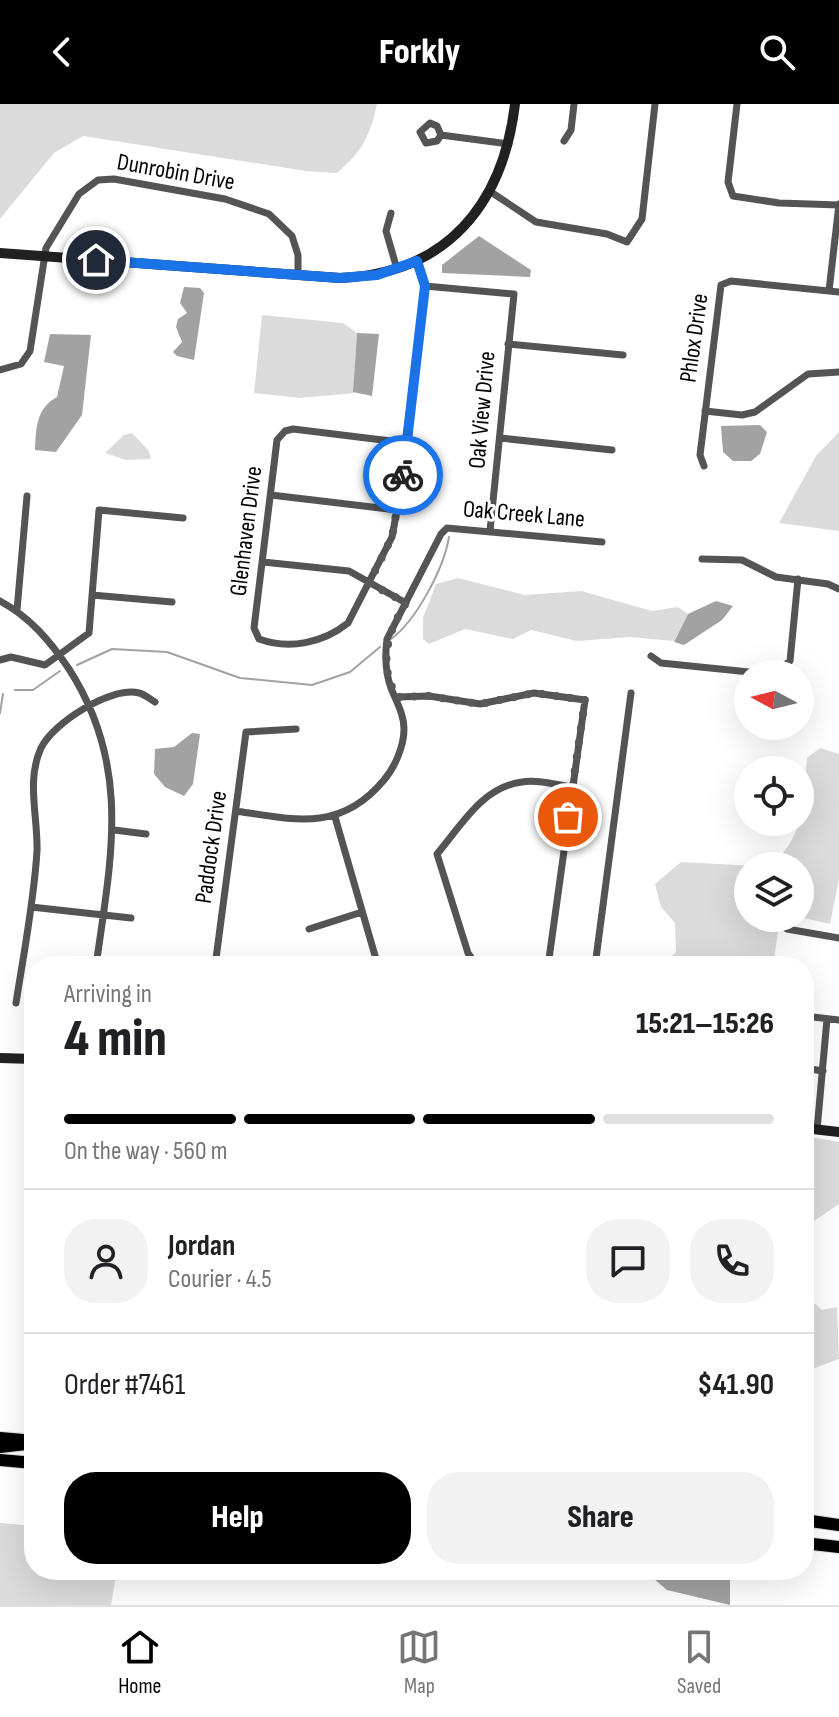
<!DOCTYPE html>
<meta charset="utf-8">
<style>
body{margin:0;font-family:"Sofia Sans Condensed",sans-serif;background:#f2f2f2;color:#202124;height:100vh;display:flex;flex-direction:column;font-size:30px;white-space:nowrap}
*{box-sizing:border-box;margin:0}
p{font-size:26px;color:#757577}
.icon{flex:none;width:44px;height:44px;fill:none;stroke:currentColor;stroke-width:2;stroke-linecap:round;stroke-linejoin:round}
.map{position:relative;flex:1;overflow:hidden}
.side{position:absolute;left:24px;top:852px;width:790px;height:624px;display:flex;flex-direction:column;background:#fff;border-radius:32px;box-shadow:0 8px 32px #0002}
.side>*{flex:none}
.needle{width:52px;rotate:277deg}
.buttons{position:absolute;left:734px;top:556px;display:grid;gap:16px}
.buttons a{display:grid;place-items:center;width:80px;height:80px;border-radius:50%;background:#fff;box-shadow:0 8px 32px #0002;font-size:40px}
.pin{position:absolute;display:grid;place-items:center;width:68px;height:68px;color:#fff;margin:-34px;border:4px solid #fff;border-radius:50%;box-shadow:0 2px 8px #0007}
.courier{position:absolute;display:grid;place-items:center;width:80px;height:80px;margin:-40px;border:6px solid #1a73e8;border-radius:50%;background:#fff;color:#222;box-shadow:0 2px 10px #0007}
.summary em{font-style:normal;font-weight:800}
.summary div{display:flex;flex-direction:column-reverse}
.summary{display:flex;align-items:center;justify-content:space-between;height:136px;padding:0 40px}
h1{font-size:52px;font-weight:800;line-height:60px}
.bar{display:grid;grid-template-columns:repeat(4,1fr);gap:12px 8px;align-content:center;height:96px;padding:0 40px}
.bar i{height:10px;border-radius:6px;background:#e0e0e0}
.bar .selected{background:#000}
.bar p{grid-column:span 4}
.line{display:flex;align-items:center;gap:20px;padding:0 40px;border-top:2px solid #e0e0e0}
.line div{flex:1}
.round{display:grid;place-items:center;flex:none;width:84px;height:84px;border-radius:32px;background:#f2f2f2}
.button{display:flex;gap:16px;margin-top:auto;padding:16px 40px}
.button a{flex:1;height:92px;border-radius:32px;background:#000;color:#fff;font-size:32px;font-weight:800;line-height:92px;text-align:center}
.button a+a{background:#f2f2f2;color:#202124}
header{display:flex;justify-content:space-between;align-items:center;height:104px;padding:0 40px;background:#000;color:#fff;font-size:36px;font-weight:800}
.dock{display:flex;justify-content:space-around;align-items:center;height:112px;border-top:2px solid #e0e0e0;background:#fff;font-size:22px;color:#757577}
.dock a{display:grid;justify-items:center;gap:4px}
.dock .selected{color:#000}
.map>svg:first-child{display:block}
.green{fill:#dbdbdb}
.water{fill:#a2a2a2}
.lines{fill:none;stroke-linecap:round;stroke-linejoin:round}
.stream{stroke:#a2a2a2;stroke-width:2}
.highway-casing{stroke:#dbdbdb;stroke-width:14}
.street{stroke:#545454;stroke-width:7}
.secondary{stroke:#212121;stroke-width:10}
.highway{stroke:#000;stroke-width:12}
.done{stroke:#595959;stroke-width:8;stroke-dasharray:0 14.4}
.route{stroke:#1a73e8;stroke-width:10}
.labels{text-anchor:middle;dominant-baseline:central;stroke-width:6;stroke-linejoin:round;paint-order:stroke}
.street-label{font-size:24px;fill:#000;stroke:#fff}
</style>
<header><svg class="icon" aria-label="back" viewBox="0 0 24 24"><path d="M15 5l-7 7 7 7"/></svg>Forkly<svg class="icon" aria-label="search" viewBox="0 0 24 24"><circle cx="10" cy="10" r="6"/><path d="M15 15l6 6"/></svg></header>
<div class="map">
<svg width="839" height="1501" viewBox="0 0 839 1501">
<rect width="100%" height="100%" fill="#fff"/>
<path class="green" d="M0,0H377C370,32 362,48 337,69L306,67L83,32L54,49L0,115Z
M262,211L343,219L357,229L353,288L355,289L300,294L254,289Z
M839,328V427L779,419L816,352Z
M132,329L149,347L151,355L126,356L105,349L124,331Z
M458,474L525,491L581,487L652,507L678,503L688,510L674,537L630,533L577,537L531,526L513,535L465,525L429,540L423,535V514L436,480Z
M820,644L839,650V775L830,820L800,813V762H766C805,741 803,693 807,654Z
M681,758L756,762H748V814H780L773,862H662L676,848L675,819L661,803L655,780Z
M805,1032L839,1038V1100L804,1124Z
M804,1190L822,1206L837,1203L839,1255L804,1268Z
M0,1419L34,1422V1466H117L111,1501H0Z"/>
<path class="water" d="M479,132L531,166L530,173L442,169V161Z
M184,183L200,184L204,189L194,256L177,252L173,248L182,238L176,223L178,215L187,209L180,199Z
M357,229L379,230L372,292L353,288Z
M50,230L91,231L82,311L56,348L35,346C36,325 36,304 57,293L64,262L44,258Z
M760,321L767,328L760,350L751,357H733L723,348L721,322Z
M716,497L733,502L722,516L684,541L674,538L688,510Z
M192,629L200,630L193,680L184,692L165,683L154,670L155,645L174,643Z
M643,1466H730V1501L667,1486Z"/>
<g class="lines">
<path class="stream" d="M391,535C416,517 444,464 449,433
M77,561L112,545L167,548L240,574L312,581L350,568L380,543
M15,586H33L60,567
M0,609L3,590"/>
<defs>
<path id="highway" d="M0,1334L23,1336
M0,1343L34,1339
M0,1356L34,1359
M804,1416L839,1421
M804,1439L839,1443"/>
</defs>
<use href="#highway" class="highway-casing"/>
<path class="street" d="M737,0L728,78L733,92L779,99L839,101
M441,31L437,37L426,39L420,28L430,19L437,22L441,31L509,40
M564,37L571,26L574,0
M491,88L536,118L607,130L627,138L642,115L655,0
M391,109L386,127L397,165
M425,182L514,190L490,427
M829,187L839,100
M508,240L623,251
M0,266L21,260L30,247L46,144L79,90L98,76L114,75L225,95L269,110L292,132L298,151V171
M705,307L742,311L755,308L808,270L839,268
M500,334L612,346
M407,339L293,325L285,327L277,336L254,524L259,535C289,546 323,539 348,519L392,433L397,406L425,182L417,157
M704,362L700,351L721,181L731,177L839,188
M271,391L397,406
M702,455L742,456L776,473L828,480L839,485
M263,458L349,467L406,499
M92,491L172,498
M0,497C30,513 50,537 69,565C132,663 111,754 96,862
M17,506L27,392
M651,552L661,559L770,570
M0,556L11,553L45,561L89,529L99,406L183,414
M774,570L790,557L798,475
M397,593L429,592L480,600L534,589L585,596L548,862
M236,707C295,716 341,728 384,676C395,663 404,642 404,625C404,610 396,597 391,584C385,568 385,551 387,535L441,430L447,424L602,438
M335,713L378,862
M114,726L146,730
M31,803L131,814
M309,825L362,808
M787,825L839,834
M215,862L246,628L296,625
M477,862L468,849L437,750C461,722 482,683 522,678C537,675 557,681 572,683
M595,862L631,589
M16,899C24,848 34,797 37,747C38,712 26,677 41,644C53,619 111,582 139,589C144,590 150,595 155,598
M804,912L839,916
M804,964L823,967
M817,1026L827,915"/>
<path class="secondary" d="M0,149L340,174C446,170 503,101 515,0
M0,954L34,955
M804,1024L839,1028"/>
<use href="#highway" class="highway"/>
</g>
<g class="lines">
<path class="done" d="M403,371L392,433L369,479L406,499C387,528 378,561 397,593L429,592L480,600L534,589L585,596L568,713"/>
<path class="route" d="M96,156L340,174L377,171L417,157L425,182L403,371"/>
</g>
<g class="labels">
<g class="street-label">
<text transform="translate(176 68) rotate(10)">Dunrobin Drive</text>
<text transform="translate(694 234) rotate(-82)">Phlox Drive</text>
<text transform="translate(482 306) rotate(-85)">Oak View Drive</text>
<text transform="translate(524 410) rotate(5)">Oak Creek Lane</text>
<text transform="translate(246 427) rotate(-83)">Glenhaven Drive</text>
<text transform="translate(211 743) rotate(-82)">Paddock Drive</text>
</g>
</g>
</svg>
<div class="buttons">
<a><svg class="needle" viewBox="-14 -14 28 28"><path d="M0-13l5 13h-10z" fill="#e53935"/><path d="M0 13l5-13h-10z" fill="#757577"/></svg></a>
<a><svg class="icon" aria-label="locate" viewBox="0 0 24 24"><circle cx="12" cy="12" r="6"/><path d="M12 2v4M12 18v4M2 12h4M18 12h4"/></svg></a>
<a><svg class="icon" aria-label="layers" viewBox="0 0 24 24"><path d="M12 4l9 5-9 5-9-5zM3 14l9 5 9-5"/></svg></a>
</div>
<div class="pin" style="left:568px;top:713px;background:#ea580c"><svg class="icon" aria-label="bag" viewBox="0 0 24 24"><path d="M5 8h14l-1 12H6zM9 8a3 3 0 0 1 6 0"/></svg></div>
<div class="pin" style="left:96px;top:156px;background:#1f2937"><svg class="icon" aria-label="home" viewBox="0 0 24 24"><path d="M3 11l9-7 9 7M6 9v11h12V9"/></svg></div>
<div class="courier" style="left:403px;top:371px"><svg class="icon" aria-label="bike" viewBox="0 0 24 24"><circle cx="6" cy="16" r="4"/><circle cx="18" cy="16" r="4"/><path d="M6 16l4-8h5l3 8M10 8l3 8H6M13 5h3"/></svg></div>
<section class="side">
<div class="summary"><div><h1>4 min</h1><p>Arriving in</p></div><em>15:21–15:26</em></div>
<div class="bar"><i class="selected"></i><i class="selected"></i><i class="selected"></i><i></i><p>On the way · 560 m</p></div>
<div class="line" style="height:144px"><a class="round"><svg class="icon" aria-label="person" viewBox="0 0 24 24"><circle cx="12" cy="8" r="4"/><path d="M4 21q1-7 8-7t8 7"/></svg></a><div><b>Jordan</b><p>Courier · 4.5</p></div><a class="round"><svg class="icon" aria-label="chat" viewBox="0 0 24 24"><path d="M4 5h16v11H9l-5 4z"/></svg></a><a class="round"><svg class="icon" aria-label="phone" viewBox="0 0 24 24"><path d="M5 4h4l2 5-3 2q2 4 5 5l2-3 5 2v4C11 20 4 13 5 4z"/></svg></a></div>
<div class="line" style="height:104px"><div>Order #7461</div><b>$41.90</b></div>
<div class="button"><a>Help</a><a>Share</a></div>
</section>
</div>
<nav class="dock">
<a class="selected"><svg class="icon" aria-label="home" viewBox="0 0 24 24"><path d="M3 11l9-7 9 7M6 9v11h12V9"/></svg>Home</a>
<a><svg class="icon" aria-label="map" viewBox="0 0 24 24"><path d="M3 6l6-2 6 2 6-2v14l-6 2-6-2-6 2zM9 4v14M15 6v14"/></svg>Map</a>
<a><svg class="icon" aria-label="saved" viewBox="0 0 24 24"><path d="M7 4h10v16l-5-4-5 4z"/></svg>Saved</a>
</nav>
